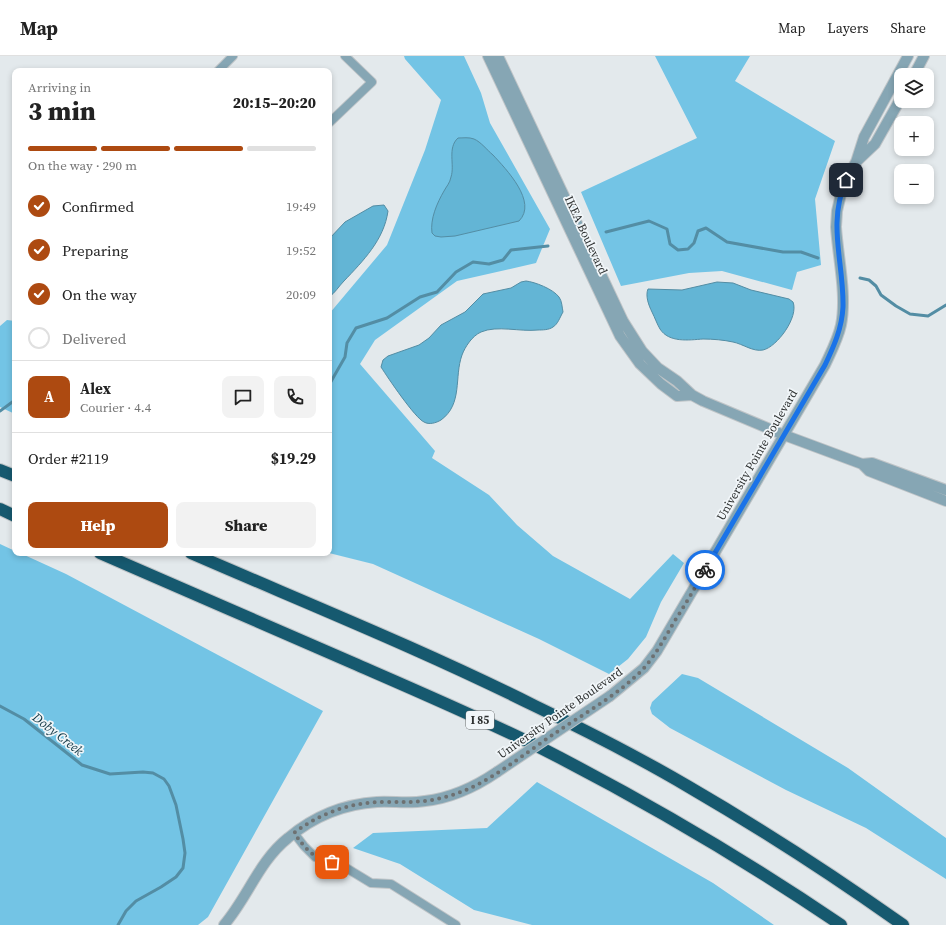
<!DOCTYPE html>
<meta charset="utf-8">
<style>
body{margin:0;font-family:"Source Serif 4",serif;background:#f2f2f2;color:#222;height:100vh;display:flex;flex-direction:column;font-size:15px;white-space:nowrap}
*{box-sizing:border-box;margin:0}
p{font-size:13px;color:#767676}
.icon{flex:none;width:22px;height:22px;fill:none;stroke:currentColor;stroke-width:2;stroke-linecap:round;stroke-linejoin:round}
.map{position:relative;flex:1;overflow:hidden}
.sheet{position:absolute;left:12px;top:12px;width:320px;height:488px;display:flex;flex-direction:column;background:#fff;border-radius:8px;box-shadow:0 2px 6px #0003}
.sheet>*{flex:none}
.buttons{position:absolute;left:894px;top:12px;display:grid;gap:8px}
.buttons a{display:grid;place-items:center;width:40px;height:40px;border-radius:8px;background:#fff;box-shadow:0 2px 6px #0003;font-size:20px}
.pin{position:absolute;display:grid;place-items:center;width:34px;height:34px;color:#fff;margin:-17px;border-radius:8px;box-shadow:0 2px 6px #0006}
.courier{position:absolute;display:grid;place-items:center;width:40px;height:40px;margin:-20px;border:3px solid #1a73e8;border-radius:50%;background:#fff;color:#222;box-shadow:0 1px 5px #0007}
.summary em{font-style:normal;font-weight:800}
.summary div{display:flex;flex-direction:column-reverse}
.summary{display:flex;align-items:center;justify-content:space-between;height:68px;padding:0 16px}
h1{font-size:26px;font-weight:800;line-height:30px}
.bar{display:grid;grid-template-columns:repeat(4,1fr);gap:6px 4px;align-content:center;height:48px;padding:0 16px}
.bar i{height:5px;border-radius:3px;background:#e0e0e0}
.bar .active{background:#ad4a11}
.bar p{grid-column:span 4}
.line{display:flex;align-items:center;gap:10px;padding:0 16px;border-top:1px solid #e0e0e0}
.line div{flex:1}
.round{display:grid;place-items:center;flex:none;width:42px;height:42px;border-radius:8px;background:#f2f2f2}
ol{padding:0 16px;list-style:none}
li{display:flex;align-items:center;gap:12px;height:44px}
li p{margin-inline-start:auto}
li .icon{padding:4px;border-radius:50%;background:#ad4a11;color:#fff;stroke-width:4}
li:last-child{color:#767676}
li i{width:22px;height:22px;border:2px solid #e0e0e0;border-radius:50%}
.button{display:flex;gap:8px;margin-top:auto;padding:8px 16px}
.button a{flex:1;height:46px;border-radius:8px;background:#ad4a11;color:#fff;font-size:16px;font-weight:800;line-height:46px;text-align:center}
.button a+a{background:#f2f2f2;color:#222}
header{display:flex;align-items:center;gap:24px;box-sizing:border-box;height:56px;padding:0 20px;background:#fff;border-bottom:1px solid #e0e0e0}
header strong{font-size:19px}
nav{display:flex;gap:22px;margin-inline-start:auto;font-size:14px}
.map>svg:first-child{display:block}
.forest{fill:#73c4e5}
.water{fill:#63b5d5;stroke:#538da4}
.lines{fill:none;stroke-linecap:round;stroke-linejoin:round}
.stream{stroke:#538da4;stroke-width:3}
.minor-casing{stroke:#bfc4c7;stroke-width:10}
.tertiary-casing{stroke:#bfc4c7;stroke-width:12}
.motorway-casing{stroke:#bfc4c7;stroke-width:14}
.minor{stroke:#86a6b4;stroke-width:8}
.tertiary{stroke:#86a6b4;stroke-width:10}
.motorway{stroke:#16596f;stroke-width:12}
.tertiary-bridge-casing{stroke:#bfc4c7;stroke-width:12;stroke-linecap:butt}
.tertiary-bridge{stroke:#86a6b4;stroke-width:10}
.done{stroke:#6d7172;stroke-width:4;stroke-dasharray:0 7.2}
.route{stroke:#1a73e8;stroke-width:5}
.labels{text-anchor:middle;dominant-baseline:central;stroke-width:3.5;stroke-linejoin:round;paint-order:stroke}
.shield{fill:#f1f6f9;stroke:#686c6d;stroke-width:1}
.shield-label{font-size:11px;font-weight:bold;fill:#2e3131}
.street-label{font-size:12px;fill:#2e3131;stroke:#f1f6f9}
.water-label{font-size:13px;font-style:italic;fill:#0e3543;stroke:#f1f6f9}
</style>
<header>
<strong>Map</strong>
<nav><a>Map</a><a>Layers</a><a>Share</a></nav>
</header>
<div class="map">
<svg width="946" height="869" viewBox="0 0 946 869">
<rect width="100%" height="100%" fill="#e3e9ec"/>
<path class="forest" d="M404,0H464L481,37L490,67L550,173L536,207L457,225L375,284L360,308L435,395L432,402L489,439L517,469L553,500L630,543L673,498L684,507L661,546L646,581L628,603L609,618L539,583L373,508L329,497V258L387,189L425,94L441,44L405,3Z
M655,0H750L735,25L835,85L815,143L821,209L797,216L792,234L722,215L689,217L621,230L581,136L697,82Z
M7,264L15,265V358L0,351V270Z
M0,488L15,495V497H20L66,518L323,655L208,861L198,869H0Z
M682,618L698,622L848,712L946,782V823L866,772L786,734L670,672L652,658L650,652L652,646Z
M537,726L713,827L774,869H532L474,854L400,808L353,792L373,777L487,772Z"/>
<path class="water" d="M458,82C463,82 469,81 474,83C481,86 487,94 493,99C506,113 538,146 519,165L455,180L441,181L435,180L432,177C430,163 437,147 444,135C446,131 450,127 451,121C455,109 447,92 458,82Z
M384,149L388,155C384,184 363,205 344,225C339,230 335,237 329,241V183L345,166L373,150Z
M526,225C535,226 553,233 559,241C562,245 562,251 563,256C560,261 558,268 553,271C549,274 542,274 538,274C520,276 497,269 481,276C472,280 465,291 462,299C454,321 463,348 441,364C436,367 429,369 424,366C415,362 388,322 381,311L383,304L388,300L419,289L429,282L441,269L465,256L483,238L511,232L521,226Z
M717,226L733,227L751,234L789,243L793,246C799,261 777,291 763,294C753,296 743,288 733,286C724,284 713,283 703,283C689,284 669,287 660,273C657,268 655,262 652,256C649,250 645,240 648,233L682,234Z"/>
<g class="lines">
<path class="stream" d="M606,176L649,165L667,173L670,188L678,194L688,193L694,187L698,175L706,172L727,186L783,196H801L818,202
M860,222L869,224L876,230L881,239L896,250L910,258L928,260L946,249
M329,329L345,301L347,287L356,272L387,262L420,241L437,236L456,216L473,206L489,208L503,204L511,194L548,190
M0,355L15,344
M0,650L24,663L82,709L110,718L143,716L153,717L164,723L169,730L176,749L183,783L185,797L183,812L176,821L161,831L136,845L126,855L118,869"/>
<defs>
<path id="minor" d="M218,15L233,0
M329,67L372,26L345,0
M294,777L304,790L315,801L343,810L371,827L391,828L456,869"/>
<path id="tertiary" d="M488,0L620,280L640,308L661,328L677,340L692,339
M498,0L623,265L642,295L658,312L677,325L692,339L703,345L784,379L862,408L869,415L946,445
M914,19L924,0
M856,106L875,88L901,42
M862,408L872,407L946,434
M610,640L644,612L657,595L825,309C831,296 838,283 841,269C847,239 838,202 836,171L837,155L841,138L846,124L856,106L864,81L908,0
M224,869C248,841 259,805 288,782C313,761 344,748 377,746C393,745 409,748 425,745C452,742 475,731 497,716"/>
<path id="motorway" d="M0,414L15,420
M0,453L15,460
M100,497C184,534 269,570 353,607C415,634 478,661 539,691C643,744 744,803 841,869
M191,497C306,547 423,594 535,650C587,675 640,702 689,731C763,774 834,820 903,869"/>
</defs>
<use href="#minor" class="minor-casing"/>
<use href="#tertiary" class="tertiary-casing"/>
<use href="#motorway" class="motorway-casing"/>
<use href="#minor" class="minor"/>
<use href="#tertiary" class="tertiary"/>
<use href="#motorway" class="motorway"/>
<defs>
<path id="tertiary-bridge" d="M497,716L610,640"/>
</defs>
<use href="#tertiary-bridge" class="tertiary-bridge-casing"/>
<use href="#tertiary-bridge" class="tertiary-bridge"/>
</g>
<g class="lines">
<path class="done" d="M332,806C312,802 306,793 294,777C320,757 352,746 384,746C404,746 422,747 441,742C483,733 519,701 554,678C583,658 620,638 644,612C656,598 665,582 674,566C685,549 695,532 705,514"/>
<path class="route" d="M705,514L825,309C834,290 842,272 843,251C844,206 827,169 846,124"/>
</g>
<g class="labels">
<rect class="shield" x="466" y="655" width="28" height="18" rx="3"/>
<g class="shield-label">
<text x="480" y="664">I 85</text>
</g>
<g class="street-label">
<text transform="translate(586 179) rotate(65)">IKEA Boulevard</text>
<text transform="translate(757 399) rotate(-60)">University Pointe Boulevard</text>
<text transform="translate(560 657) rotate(-35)">University Pointe Boulevard</text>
</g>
<g class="water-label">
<text transform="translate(58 678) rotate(38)">Doby Creek</text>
</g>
</g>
</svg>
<div class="buttons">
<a><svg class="icon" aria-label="layers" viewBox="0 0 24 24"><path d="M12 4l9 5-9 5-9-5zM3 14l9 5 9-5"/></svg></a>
<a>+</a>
<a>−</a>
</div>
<div class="pin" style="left:332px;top:806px;background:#ea580c"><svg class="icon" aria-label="bag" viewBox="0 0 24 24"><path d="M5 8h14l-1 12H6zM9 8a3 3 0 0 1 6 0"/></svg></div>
<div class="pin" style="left:846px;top:124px;background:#1f2937"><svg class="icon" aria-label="home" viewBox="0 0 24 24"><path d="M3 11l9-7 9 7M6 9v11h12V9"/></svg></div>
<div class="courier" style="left:705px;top:514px"><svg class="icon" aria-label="bike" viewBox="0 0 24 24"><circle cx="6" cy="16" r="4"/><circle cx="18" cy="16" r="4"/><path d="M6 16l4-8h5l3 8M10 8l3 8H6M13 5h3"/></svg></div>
<section class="sheet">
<div class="summary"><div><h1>3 min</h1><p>Arriving in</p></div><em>20:15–20:20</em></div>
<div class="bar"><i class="active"></i><i class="active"></i><i class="active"></i><i></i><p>On the way · 290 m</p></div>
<ol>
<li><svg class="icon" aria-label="check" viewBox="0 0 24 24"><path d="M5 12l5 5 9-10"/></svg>Confirmed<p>19:49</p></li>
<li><svg class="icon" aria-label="check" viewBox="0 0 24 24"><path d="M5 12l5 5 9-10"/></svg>Preparing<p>19:52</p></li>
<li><svg class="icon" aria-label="check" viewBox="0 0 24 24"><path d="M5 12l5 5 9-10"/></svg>On the way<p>20:09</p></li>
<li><i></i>Delivered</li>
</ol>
<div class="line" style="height:72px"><b class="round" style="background:#ad4a11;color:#fff">A</b><div><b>Alex</b><p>Courier · 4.4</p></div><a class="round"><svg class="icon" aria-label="chat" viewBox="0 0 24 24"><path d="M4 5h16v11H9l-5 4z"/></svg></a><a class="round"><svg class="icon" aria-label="phone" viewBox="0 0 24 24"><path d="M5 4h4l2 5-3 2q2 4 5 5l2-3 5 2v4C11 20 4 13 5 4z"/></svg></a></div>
<div class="line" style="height:52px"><div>Order #2119</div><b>$19.29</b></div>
<div class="button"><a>Help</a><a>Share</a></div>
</section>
</div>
